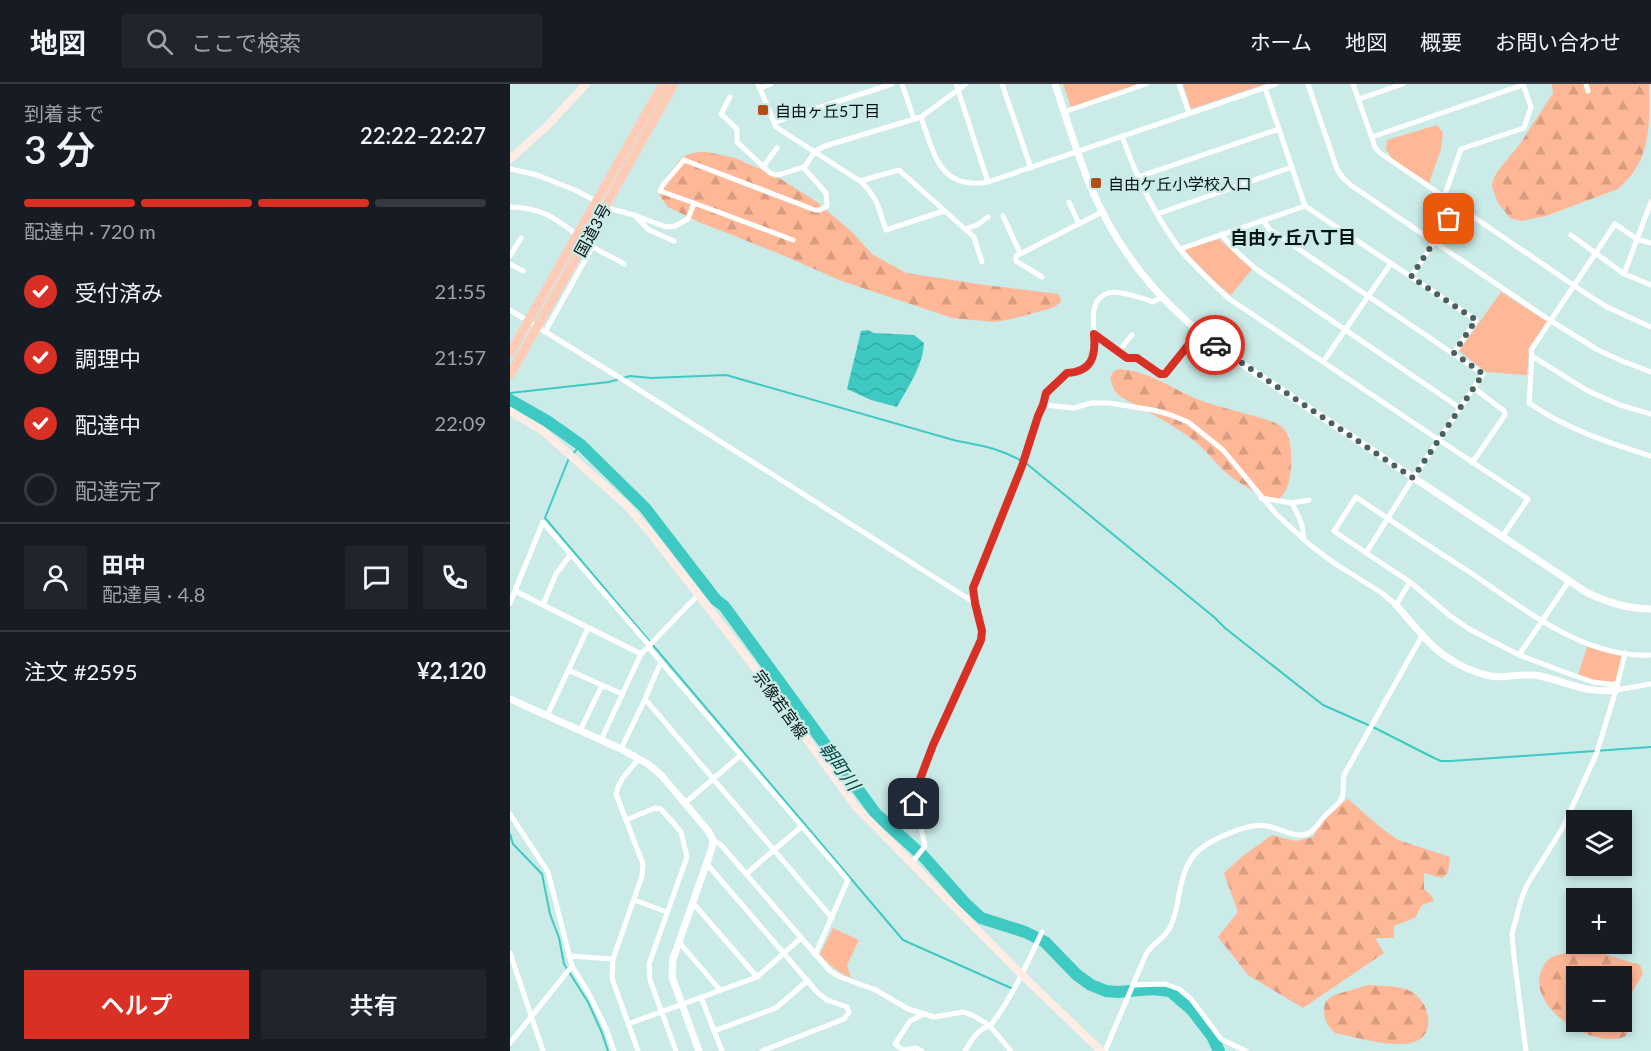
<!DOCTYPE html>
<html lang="ja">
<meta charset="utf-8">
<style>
body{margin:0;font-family:Lato,"Noto Sans JP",sans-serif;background:#20242c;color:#f1f3f6;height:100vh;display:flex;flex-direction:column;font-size:22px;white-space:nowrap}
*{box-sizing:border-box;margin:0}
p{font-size:20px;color:#9ea1a6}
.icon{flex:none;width:33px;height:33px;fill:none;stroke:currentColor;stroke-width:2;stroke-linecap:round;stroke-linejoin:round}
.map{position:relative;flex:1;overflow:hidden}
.sheet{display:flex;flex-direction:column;background:#171b24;width:510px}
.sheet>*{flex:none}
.controls{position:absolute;left:1056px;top:726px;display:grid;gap:12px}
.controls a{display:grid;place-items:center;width:66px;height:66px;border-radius:0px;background:#171b24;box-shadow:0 3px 9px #0003;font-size:30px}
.pin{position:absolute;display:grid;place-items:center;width:51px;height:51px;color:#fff;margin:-26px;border-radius:12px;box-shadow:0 3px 9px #0006}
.courier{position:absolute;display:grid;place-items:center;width:60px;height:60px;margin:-30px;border:4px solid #d93025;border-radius:50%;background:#fff;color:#222;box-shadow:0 2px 8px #0007}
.head em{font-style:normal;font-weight:600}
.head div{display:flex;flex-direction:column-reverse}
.head{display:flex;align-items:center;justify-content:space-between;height:102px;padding:0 24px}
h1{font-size:39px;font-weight:600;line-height:45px}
.bar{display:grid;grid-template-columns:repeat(4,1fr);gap:9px 6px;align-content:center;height:72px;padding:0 24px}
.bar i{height:8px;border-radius:4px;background:#363941}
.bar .on{background:#d93025}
.bar p{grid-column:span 4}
.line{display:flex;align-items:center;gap:15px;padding:0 24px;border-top:2px solid #363941}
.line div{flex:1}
.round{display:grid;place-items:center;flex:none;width:63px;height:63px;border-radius:0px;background:#20242c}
ol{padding:0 24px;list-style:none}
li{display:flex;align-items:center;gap:18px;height:66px}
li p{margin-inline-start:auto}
li .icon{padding:6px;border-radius:50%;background:#d93025;color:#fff;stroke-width:4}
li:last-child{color:#9ea1a6}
li i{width:33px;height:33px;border:3px solid #363941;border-radius:50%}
.primary-button{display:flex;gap:12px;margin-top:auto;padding:12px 24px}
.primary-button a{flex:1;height:69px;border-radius:0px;background:#d93025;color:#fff;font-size:24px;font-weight:600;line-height:69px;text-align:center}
.primary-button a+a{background:#20242c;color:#f1f3f6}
header{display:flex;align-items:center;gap:36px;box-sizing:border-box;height:84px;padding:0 30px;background:#171b24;border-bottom:2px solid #363941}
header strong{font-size:28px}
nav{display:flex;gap:33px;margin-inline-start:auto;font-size:21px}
.search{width:420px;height:54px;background:#20242c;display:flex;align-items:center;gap:15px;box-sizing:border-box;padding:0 21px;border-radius:0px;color:#9ea1a6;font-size:22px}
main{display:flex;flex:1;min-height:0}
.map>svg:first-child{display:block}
.green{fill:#feb797}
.forest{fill:url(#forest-firs);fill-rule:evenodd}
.water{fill:url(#water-waves)}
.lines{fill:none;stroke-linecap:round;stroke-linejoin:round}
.stream{stroke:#3ecac2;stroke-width:2}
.river{stroke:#3ecac2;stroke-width:12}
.minor{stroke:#fff;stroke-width:5}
.tertiary{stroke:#fff;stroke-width:7}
.secondary{stroke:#ffece4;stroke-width:8}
.trunk{stroke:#feccb6;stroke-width:9}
.done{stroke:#4b5f5d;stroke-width:6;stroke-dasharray:0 10.8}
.route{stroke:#d93025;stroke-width:8}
.poi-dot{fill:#b14e17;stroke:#caebe8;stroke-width:2}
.labels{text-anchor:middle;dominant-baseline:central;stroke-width:4.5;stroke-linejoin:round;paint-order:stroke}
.poi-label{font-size:16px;fill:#071312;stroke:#caebe8;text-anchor:start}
.street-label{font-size:16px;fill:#071312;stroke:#caebe8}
.neighbourhood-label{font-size:18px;font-weight:bold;fill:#071312;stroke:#caebe8}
.water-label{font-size:18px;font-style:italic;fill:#064542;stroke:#caebe8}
</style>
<header>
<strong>地図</strong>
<div class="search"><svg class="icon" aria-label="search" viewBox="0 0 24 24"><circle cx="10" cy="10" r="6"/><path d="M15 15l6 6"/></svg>ここで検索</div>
<nav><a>ホーム</a><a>地図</a><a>概要</a><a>お問い合わせ</a></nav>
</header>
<main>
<section class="sheet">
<div class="head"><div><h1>3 分</h1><p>到着まで</p></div><em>22:22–22:27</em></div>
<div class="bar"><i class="on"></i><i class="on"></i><i class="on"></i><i></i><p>配達中 · 720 m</p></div>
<ol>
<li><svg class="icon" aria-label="check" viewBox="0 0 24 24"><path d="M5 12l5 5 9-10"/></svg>受付済み<p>21:55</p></li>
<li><svg class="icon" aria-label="check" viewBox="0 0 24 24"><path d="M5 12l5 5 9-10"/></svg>調理中<p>21:57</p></li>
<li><svg class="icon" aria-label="check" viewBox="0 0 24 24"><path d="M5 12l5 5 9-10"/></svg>配達中<p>22:09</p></li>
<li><i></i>配達完了</li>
</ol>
<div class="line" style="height:108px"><a class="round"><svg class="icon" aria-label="person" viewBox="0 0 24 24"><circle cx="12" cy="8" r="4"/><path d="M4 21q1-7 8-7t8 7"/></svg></a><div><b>田中</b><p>配達員 · 4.8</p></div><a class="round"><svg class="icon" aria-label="chat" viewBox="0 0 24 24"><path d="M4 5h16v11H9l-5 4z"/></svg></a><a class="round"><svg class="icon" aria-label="phone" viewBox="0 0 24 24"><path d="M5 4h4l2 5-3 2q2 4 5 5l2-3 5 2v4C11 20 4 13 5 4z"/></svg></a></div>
<div class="line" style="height:78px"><div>注文 #2595</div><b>¥2,120</b></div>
<div class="primary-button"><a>ヘルプ</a><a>共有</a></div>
</section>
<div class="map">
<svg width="1141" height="967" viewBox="0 0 1141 967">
<defs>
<pattern id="forest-firs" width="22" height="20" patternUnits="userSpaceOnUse" patternTransform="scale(1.5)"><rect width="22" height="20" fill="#feb797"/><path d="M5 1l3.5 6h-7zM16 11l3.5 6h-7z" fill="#d89c81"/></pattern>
<pattern id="water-waves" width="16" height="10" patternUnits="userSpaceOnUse" patternTransform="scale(1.5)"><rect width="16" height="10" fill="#3ecac2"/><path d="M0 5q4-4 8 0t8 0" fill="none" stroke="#35ada6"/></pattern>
</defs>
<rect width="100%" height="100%" fill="#caebe8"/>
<path class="green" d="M553,0H630L561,23Z
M673,0H755L681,25Z
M927,41L933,49L931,65L919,99L882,75L876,65L877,56Z
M709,155L742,185L721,211L708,201L676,168V165Z
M991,208L1038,238L1019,266L1017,291L976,288L949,267Z
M1077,563L1110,571L1112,574L1105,597C1093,600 1080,595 1068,591Z
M323,844L349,856L337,881L341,894C328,888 319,881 310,870Z"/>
<path class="forest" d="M1042,0H1139C1140,42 1141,77 1108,105L1036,132L1011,137L1000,134L988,119L982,103L983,96L987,88L1010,60L1043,9Z
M188,68H197L225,74L266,92L307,118L342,148L362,170L396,189L475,201L548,210L551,215L550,219L542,224L502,235L485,238L442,234L329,196L277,173L189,138L158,123L150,112L148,106L151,100L169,77L176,71Z
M608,285C637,286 663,305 689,316C703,321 719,325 733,329C746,333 766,336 775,346C785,358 785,421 760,416C757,416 752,411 748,410C737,403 724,396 714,387C703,376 694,364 682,355C660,339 635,326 611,313L604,306L600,294L604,287Z
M838,715L870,743L888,756L940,773L938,789L932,794L914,789V805L921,811L924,817L912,821L905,834L884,842V854H865L874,869L793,924L738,891L708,853L728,828L714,789L734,771L762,751L786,757L803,753L815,731Z
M1065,867L1091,869L1130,881L1133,890C1127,900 1120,910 1117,922C1114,932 1121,941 1116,952C1084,967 1017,924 1031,887C1033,882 1035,879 1039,875C1046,870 1057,869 1065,867ZM1066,892H1112V938H1066Z
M858,901C871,902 888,901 900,907C919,916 928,950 904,958C885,965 845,953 825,949C816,942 811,929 816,917L824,911Z"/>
<path class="water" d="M358,246L364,249L404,251L414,259C413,282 398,303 387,323L361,316L337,305L351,247Z"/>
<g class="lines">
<path class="stream" d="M0,309L99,298L120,292L141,294L216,291L447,357C475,362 492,365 517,380L704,533L715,544L813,621L865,644L924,674L931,677H941L1141,663
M71,361L59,374L35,434L393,856L501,904
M0,750L3,760L32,790L40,830L49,854L54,880L78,918L92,949L98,967"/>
<path class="river" d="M0,316L37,337L71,361L135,424L206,516L214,522L366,730L414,773L454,818L471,834L515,848L535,858L567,891L581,901L596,907L608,908L642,905L660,907L682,926L702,952L709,967"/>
<path class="minor" d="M248,0L266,43L350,97L389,86L455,145L467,141L478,133
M392,0L404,35
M446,0L478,98
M492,0L521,84
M669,0L679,29
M798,0L827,85L833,94L842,102L1041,237L1088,266L1112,277L1141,288
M843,0L865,63L870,69L1078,211L1097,223L1141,243
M1076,0L1078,7
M250,4L261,0
M755,4L795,122L966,236L944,269
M220,13L211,30L227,45V58L260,89L265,91L272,90L293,83L296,81L305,67L315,62L411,33L456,0
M849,15L893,0
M554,28L636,0
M411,33C424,70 430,107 478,98L766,0
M264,38L382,0
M612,52C626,92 644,130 669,164C683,182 702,198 718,214L929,356L1018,415L992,453
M862,53L1013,1
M253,83L267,64
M0,85L27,91L65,106L101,125L124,131L139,146L164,157
M628,93L769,45
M350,97C367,112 369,125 376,146L434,127
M934,113L951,65L1014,44L1021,23L1013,0
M559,118L569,140
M184,119L283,156
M0,123C40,123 54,143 85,164C94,170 105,174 114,180
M647,130L782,83
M124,131L156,143L165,142L178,135L184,119L150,107L153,101L174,76L305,126H310L317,122L316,109L293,83
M493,132L510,169
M753,136L759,145L973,290L903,394L856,469L900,498L939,531L959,545L1009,571L1057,589L1083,598L1107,601
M455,145L464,153L472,178
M711,150L729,170L746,185L950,324
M1061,151L1114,190L1141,201
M1141,159L1127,155L1105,140L1021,266L1022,272L1078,307L1110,321L1141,330
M670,165L795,122
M0,172L11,154
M0,180L13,187
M1114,190L1141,118
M532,193L506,177V172L592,128
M901,193L947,123
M0,226L115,297L465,519
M35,248L83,162
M584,250L617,274H627L649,290H655L688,249
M608,268L622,251
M1022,272L1019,319C1056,345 1099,359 1141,372
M813,278L881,179
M533,321L564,324L581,319H599L643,326L661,331L678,338L713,366L766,430L800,461L824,479L872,509L886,521L900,498
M962,379L995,331L994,327L964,304
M751,414L782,419L799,416
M782,419C787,430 795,442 793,455
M856,469L824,447L846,413C884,439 922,464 961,489C1013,524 1074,575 1141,571
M5,507L131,570
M0,519L33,438L139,561L141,566L151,578L338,796L305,871
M33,521L46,490L61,470
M1009,571L1059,497
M151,578L135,615L322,834
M58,586L112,610
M1106,606L1141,600
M37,632L78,544
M70,647L92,601
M91,656L131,570L189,510
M111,665L135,615
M175,719L231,671
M0,730L38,788L62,882L78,908L96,944L104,967
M116,736L145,724L151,725L171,748L177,773L139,880L140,896L166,967
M203,756L211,761L320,887L330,893L366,906L398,925L424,933L454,928L464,932L480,942L501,967
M197,780L307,908L317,916L337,923L339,928L334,935L252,967
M401,780L415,762L410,739L403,720L404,711L423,661L471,556C474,534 459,517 466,494C481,458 497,421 511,383C518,363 524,343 533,323C534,319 534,313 536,309C538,304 549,293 555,290C559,288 564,290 568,288C575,286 581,278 583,272C590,253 572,218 598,209C608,206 633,214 643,218L652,213
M236,790L291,743
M124,816L157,828
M183,819L247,893
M169,858L210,906
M0,869L33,967
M59,872L103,875
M623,901L655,900L669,905L681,915L711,955L736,967
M191,913L212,967
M118,940L247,893L291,854
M204,947L266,924L297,897
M0,959L62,882
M128,967L102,894L103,875L132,792L133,780L106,710C108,695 121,686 129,674
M412,967L406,964L393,966L385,960L400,937L414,930
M455,967C461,957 468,944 480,942C502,914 517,880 532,848
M595,967L636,870C645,856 656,855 662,839C671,817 668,784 689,766C702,755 740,738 757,742C770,744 784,754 797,750C805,747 808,740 813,734C818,728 829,721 832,714C834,707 833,698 834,691L913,550
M1016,967L1004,873L1002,850L1011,816L1017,801L1052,745L1086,671L1106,606L1115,569"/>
<path class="tertiary" d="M545,0C556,33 566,67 579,99C610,175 660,230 726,276L1076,508C1096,518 1118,525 1141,525
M886,521C898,534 910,550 923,562C937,576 961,588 980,592C996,595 1013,588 1030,592C1058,598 1076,610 1106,606
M0,615L111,665L138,680L152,692L199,748L203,756L202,764L163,875L162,893L189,967"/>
<path class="secondary" d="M0,75L36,43L76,0
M0,327L33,347L117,422L142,451L238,575L346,723L512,891L591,967"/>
<path class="trunk" d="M0,269L153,0
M0,291L164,0"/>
</g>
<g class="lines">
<path class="done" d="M705,261L903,394L973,290L944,269L966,236L901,193L939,135"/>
<path class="route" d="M404,720V711L423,661L471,556L472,547L465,519L463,504L512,382L528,332L533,321L536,309L557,289C582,288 586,272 584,250L617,274H627L650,290H655L688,249L705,261"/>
</g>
<g class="poi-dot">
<rect x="247" y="20" width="12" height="12" rx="3"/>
<rect x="580" y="93" width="12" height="12" rx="3"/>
</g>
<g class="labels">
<g class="poi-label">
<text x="265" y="26">自由ヶ丘5丁目</text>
<text x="598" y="99">自由ケ丘小学校入口</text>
</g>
<g class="street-label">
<text transform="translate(82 146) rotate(-61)">国道3号</text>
<text transform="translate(271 620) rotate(54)">宗像若宮線</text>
</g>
<g class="neighbourhood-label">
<text x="783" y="153">自由ヶ丘八丁目</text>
</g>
<g class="water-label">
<text transform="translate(330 682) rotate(54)">朝町川</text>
</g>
</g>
</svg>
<div class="controls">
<a><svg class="icon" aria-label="layers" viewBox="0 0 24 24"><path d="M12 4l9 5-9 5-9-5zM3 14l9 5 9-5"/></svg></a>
<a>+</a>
<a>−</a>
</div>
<div class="pin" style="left:939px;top:135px;background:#ea580c"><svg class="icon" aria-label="bag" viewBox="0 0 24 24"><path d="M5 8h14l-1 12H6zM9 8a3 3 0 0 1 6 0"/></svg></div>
<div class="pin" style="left:404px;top:720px;background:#1f2937"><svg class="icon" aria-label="home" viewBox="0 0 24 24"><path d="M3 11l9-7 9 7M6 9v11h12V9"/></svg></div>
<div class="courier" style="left:705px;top:261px"><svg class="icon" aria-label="car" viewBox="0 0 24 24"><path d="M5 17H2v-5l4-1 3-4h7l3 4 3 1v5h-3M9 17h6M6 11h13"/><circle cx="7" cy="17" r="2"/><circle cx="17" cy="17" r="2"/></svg></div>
</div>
</main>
